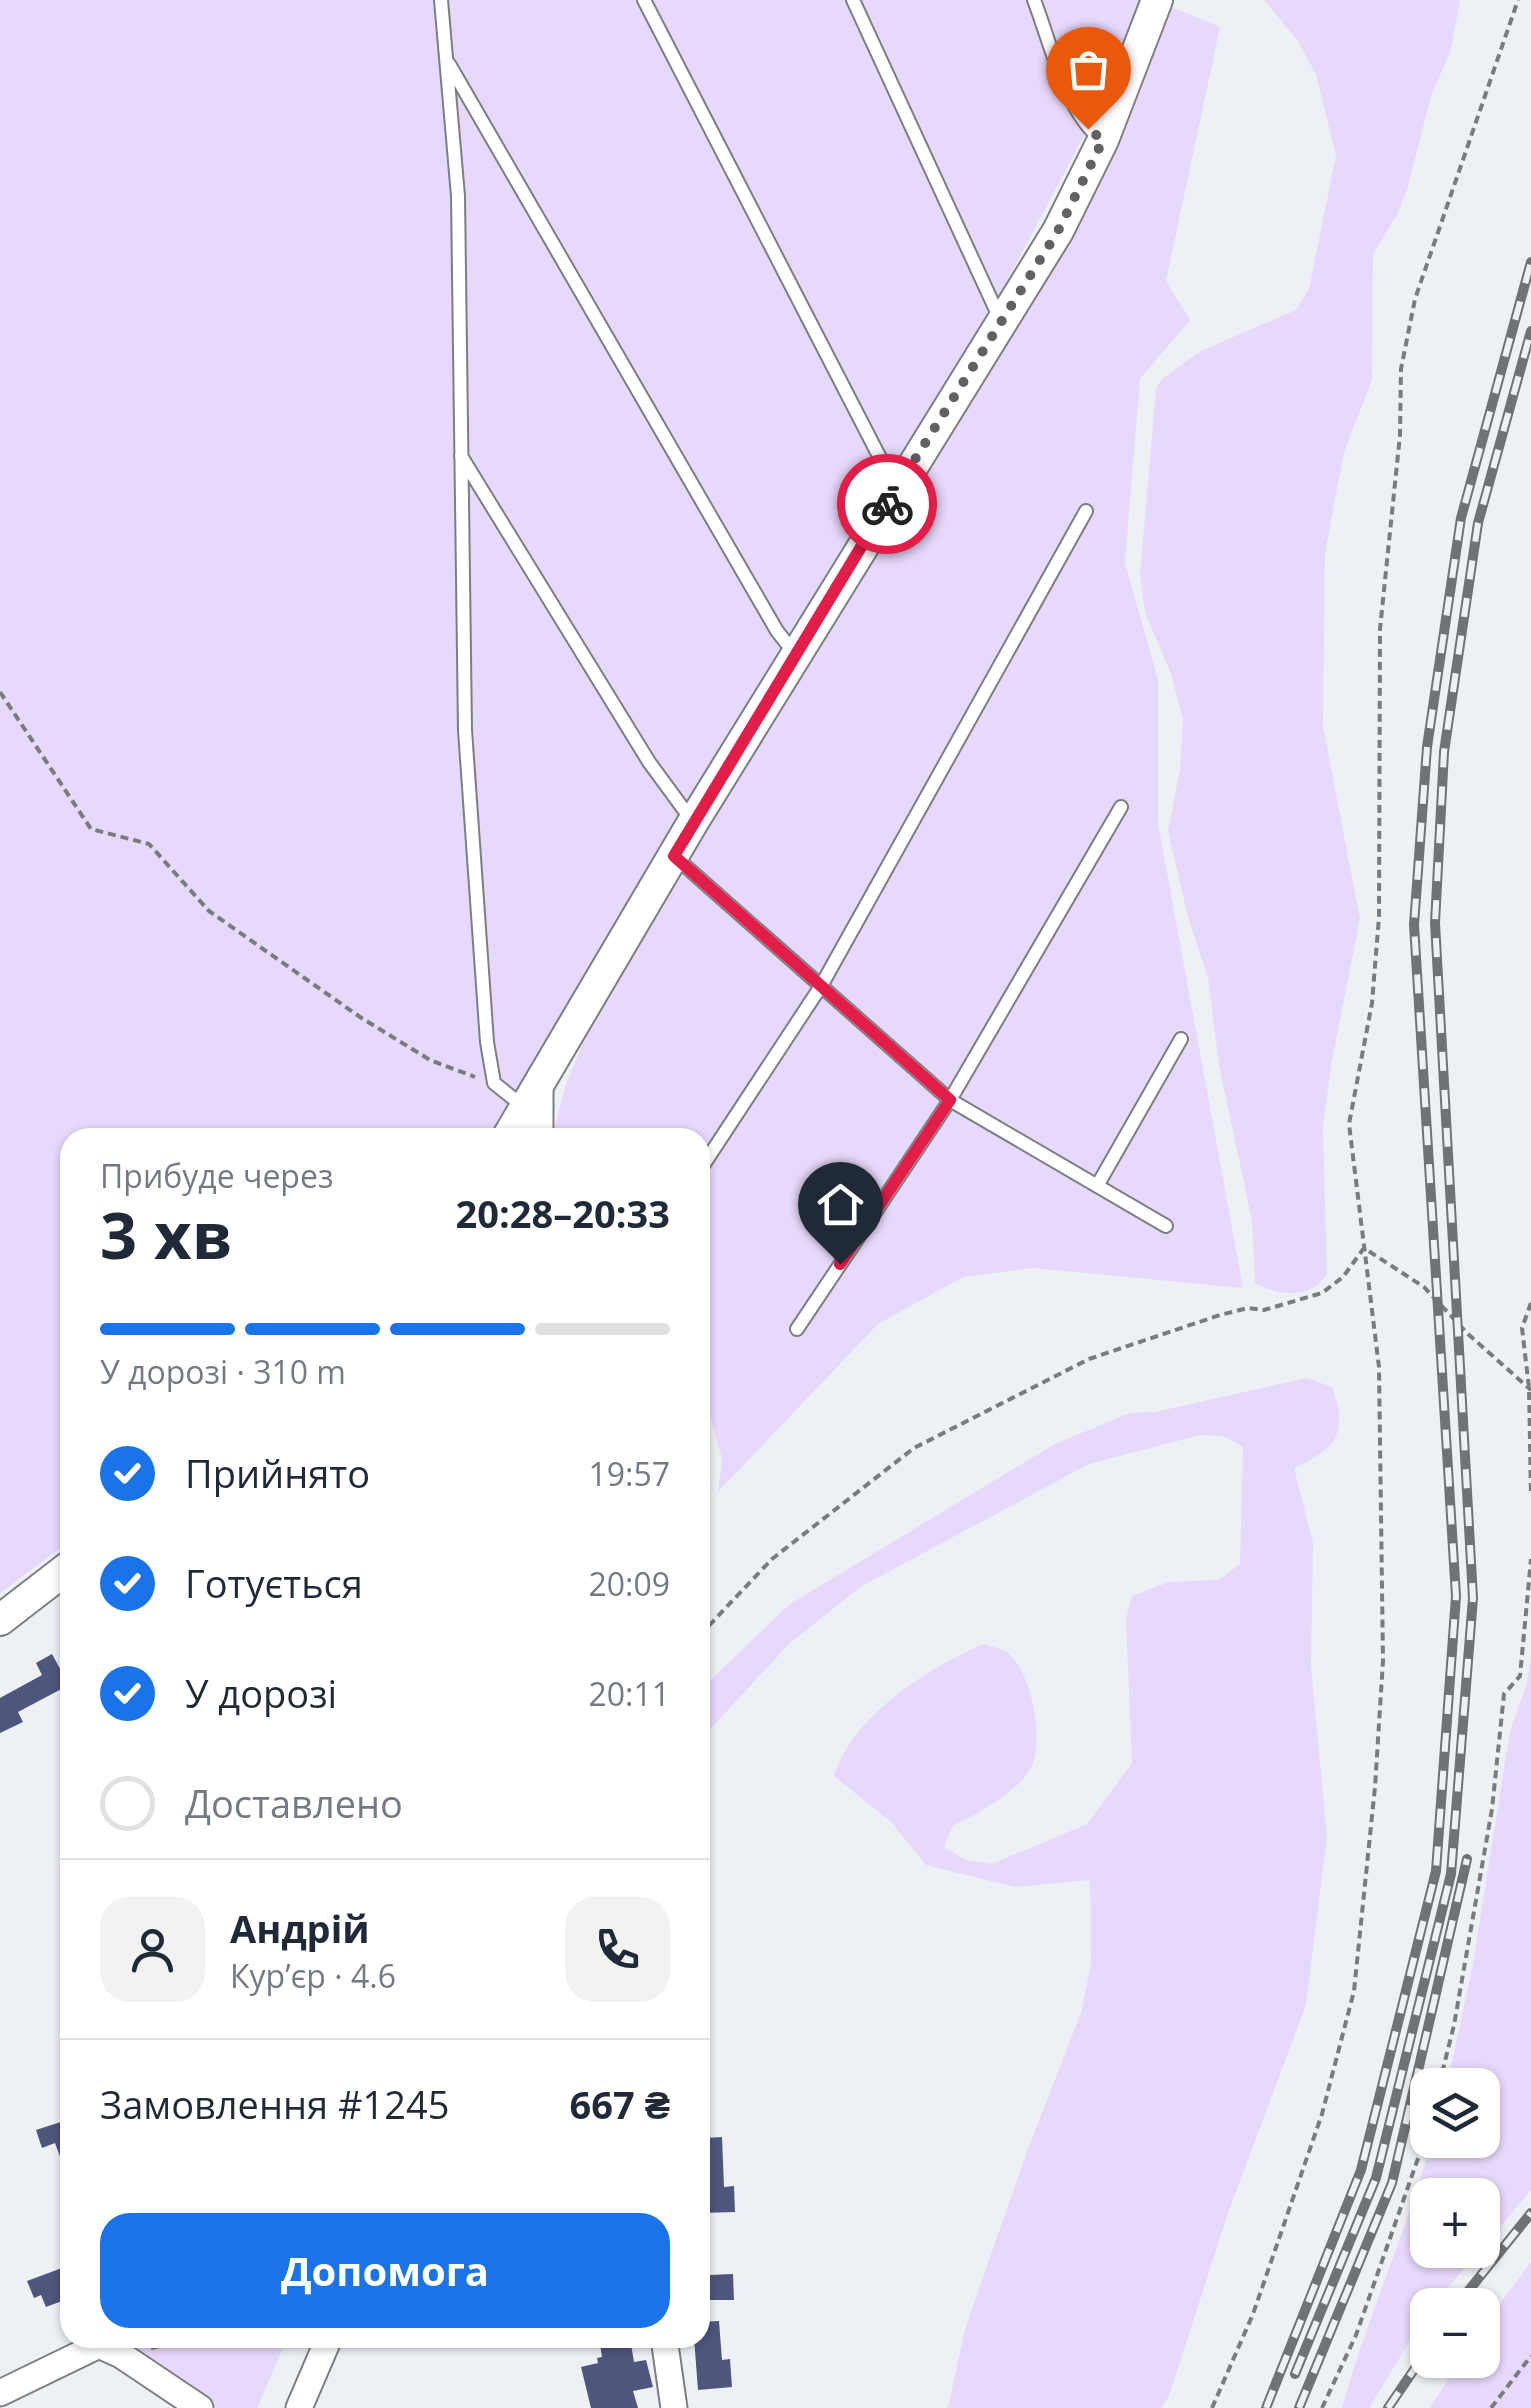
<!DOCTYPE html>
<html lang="uk">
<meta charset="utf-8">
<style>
body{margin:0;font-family:"Open Sans",sans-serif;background:#f2f2f3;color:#1f2937;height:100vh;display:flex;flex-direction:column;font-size:38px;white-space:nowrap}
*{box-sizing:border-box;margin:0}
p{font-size:32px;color:#747a83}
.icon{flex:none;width:55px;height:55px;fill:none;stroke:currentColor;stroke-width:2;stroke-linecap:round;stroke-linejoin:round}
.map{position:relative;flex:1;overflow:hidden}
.sheet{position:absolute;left:60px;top:1128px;width:650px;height:1220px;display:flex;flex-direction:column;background:#fff;border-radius:30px;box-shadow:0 2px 8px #0004}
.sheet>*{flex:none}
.fabs{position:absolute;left:1410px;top:2068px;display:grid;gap:20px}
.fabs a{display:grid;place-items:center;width:90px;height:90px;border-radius:20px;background:#fff;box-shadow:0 2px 8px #0004;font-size:50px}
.pin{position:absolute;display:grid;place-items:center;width:85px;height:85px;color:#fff;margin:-102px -42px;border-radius:50% 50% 50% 0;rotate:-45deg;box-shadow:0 0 10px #0007}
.pin .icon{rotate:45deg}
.courier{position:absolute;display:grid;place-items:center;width:100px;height:100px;margin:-50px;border:8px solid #e11d48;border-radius:50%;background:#fff;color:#222;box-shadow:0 2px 12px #0007}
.overview em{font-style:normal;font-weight:700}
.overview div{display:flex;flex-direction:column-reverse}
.overview{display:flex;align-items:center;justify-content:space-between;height:170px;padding:0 40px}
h1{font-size:65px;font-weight:700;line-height:75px}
.bar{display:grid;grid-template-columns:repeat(4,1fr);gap:15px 10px;align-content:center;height:120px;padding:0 40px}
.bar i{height:12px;border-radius:8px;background:#e0e1e3}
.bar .current{background:#1a73e8}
.bar p{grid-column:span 4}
.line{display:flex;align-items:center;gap:25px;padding:0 40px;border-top:2px solid #e0e1e3}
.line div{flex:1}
.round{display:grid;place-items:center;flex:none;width:105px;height:105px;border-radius:30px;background:#f2f2f3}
ol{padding:0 40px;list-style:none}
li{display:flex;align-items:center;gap:30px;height:110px}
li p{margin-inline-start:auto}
li .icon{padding:10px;border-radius:50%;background:#1a73e8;color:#fff;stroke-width:4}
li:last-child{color:#747a83}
li i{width:55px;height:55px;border:5px solid #e0e1e3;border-radius:50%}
.cta{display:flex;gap:20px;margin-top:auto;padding:20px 40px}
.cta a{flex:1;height:115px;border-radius:30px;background:#1a73e8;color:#fff;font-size:40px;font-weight:700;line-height:115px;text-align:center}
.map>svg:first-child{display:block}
.green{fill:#e7d9fb}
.building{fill:#4e567d}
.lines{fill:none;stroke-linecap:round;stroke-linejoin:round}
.service-casing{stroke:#7b7f83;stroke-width:16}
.minor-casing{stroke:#7b7f83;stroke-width:29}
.tertiary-casing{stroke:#7b7f83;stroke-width:34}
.path{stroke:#797b7d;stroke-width:4;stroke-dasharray:8 5;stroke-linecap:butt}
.service{stroke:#fff;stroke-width:12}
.minor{stroke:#fff;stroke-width:25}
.tertiary{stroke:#fff;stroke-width:30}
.rail-casing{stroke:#707375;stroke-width:10}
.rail{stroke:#edf1f5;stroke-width:6;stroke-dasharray:19;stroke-linecap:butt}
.done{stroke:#5f6163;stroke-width:10;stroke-dasharray:0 18}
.route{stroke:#e11d48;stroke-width:12}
</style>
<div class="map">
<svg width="1531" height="2408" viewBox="0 0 1531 2408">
<rect width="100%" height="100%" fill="#edf1f5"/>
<path class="green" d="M0,0H1139L1095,115L1002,290L792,638L688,801L496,1137L70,1138V1541L0,1593Z
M1264,0H1460L1451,50L1431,96L1407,190L1398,213L1373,254L1372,380L1344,452L1325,553L1323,726L1360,919L1331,1065L1323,1129L1327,1273C1314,1300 1277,1296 1255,1283L1252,1221L1219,1065L1208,978L1188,917L1168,831L1180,770L1183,719L1170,671L1145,613L1140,575L1156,388L1163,378L1201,351L1296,310L1309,289L1336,156L1316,74L1297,40Z
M1169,6L1220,27L1166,281L1190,320L1140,379L1125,563L1158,680V823L1243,1288L1033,1268L963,1277L878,1324L718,1492L722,1459L700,1381V1138H552L565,1087L594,1016L1071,235Z
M1307,1378L1332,1387C1349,1434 1336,1448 1294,1468L1313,1543L1311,1667L1327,1836L1306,2005L1228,2213L1169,2396L1161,2408H948L965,2329L1026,2154L1082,2010L1091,1963L1090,1880L1015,1887L926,1865L892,1823L834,1776C853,1715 927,1669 983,1644C989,1646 999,1648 1005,1651C1032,1668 1047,1747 1028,1773C1015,1792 974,1817 953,1825L944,1847L966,1860L992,1864L1087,1824L1132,1763L1126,1619L1132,1596L1169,1582L1219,1580L1240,1564L1243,1447L1223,1436L1200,1435L1089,1464L862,1586L791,1642L700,1740V1690L790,1604L1055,1444L1130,1413L1155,1412Z
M1531,1657V2190L1483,2247L1482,2195H1428V2250H1480L1433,2305H1428L1427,2313L1369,2408H1342C1367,2317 1407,2231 1432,2140H1482V2085H1447L1473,1964L1510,1731L1527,1683Z
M1531,2262V2408H1430L1460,2360H1482L1483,2326Z
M115,2338H287L257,2408H217L117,2343Z"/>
<path class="building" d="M52,1654L69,1685L18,1712L23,1722L0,1733V1698L42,1675L36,1663Z
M70,2119V2177L68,2178L55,2143L42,2148L36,2130Z
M722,2137L724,2187L734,2186L735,2212L700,2213V2188L706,2187V2138Z
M70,2265V2298L46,2307L41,2295L34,2298L27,2281Z
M733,2274L734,2300H709V2275Z
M719,2321L722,2360L730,2359L732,2387L698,2390L694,2338H700V2322Z
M599,2338H630L634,2362L646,2360L653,2387L633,2391L638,2408H591L581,2367L598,2363L597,2358L602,2357Z"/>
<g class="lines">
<defs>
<path id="service" d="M441,0L458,196L465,730L487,1042L494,1083L524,1107
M644,0L895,487
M853,0L1001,321
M1034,0C1050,41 1066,113 1101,139
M449,64L777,631L796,655
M461,456L649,762L693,822
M674,856L950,1100L1166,1226
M700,1170L821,986L1086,511
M1097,1186L1181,1039
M797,1329L950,1100L1121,807"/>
<path id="minor" d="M540,1086V1138
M664,2338L674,2408
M99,2345L121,2355L200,2408
M0,2393L99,2345L101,2338
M299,2408L329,2338"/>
<path id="tertiary" d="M507,1138L693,822L1058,231L1103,140L1157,0
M0,1620L70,1566"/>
</defs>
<use href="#service" class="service-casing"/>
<use href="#minor" class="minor-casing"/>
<use href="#tertiary" class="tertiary-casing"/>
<path class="path" d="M0,692L91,829L149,844L209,911L360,1017L430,1060L475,1077
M1531,1303L1522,1328L1529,1388L1531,1496
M700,1635L772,1559L914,1448L1089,1359L1220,1315L1248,1308L1264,1310L1322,1293L1343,1277L1364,1248L1424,1287L1468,1334L1531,1390
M1439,2085L1454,2025L1492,1809L1504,1694L1520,1676L1531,1559
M151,2348L195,2338
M1212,2408L1253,2314L1322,2114L1354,1991L1375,1787L1383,1661L1379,1367L1349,1124L1372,1003L1379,917L1380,629L1400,435L1401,369L1415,299L1518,0
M1322,2408L1356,2335L1428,2130
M1491,2408L1531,2356"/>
<use href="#service" class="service"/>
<use href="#minor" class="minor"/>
<use href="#tertiary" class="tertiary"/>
<defs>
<path id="rail" d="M1457,2305L1531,2213
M1295,2374L1376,2178L1451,1874L1473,1598L1435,923L1444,752L1478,523L1531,331
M1266,2408L1361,2170L1436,1871L1456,1596L1414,925L1427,747L1461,518L1531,262
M1299,2408L1392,2183L1467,1859
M1388,2408L1428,2349"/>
</defs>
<use href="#rail" class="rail-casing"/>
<use href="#rail" class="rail"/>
</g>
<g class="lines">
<path class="done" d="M887,504L1058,231L1103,140L1088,129"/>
<path class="route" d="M840,1264L950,1100L674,856L887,504"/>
</g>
</svg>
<div class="fabs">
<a><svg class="icon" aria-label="layers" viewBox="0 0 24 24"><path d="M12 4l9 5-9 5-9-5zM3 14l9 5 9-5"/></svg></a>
<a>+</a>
<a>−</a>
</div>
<div class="pin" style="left:1088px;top:129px;background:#ea580c"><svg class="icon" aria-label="bag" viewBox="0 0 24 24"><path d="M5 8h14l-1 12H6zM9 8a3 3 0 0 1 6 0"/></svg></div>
<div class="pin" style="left:840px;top:1264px;background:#1f2937"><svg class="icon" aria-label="home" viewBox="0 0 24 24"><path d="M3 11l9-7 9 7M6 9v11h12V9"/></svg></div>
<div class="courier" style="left:887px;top:504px"><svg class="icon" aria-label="bike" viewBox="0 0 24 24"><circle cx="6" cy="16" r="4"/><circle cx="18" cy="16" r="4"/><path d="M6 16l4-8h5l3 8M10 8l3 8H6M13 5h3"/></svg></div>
<section class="sheet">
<div class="overview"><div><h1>3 хв</h1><p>Прибуде через</p></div><em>20:28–20:33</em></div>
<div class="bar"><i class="current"></i><i class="current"></i><i class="current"></i><i></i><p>У дорозі · 310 m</p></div>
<ol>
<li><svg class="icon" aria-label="check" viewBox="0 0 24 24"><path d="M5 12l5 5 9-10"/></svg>Прийнято<p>19:57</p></li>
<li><svg class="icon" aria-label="check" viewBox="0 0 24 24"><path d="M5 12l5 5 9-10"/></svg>Готується<p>20:09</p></li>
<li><svg class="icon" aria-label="check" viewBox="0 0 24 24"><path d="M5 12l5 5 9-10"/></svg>У дорозі<p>20:11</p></li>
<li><i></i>Доставлено</li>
</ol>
<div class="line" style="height:180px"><a class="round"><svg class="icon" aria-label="person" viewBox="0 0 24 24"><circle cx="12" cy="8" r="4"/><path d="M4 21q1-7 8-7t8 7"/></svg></a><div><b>Андрій</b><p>Кур’єр · 4.6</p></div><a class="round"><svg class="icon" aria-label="phone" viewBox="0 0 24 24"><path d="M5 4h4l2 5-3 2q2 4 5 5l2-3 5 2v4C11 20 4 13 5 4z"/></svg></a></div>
<div class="line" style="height:130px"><div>Замовлення #1245</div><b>667 ₴</b></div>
<div class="cta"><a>Допомога</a></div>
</section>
</div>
